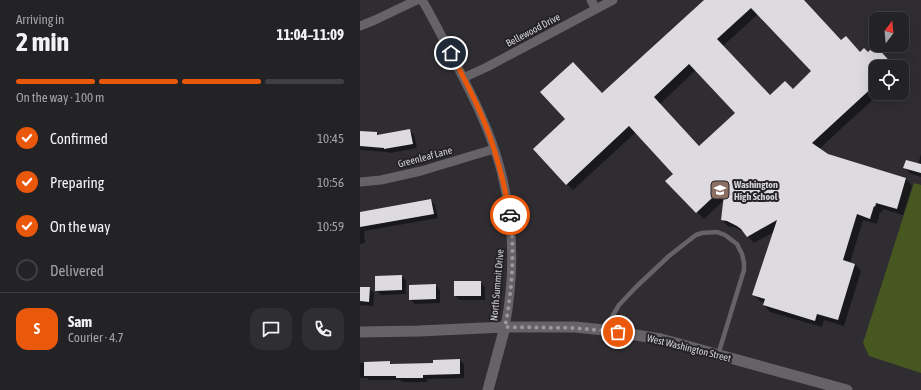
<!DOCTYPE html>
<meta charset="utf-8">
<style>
body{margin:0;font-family:"Asap Condensed",sans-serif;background:#2f2f32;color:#f1f3f6;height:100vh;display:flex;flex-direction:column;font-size:15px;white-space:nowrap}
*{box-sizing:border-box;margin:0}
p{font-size:13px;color:#a3a4a7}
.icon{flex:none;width:22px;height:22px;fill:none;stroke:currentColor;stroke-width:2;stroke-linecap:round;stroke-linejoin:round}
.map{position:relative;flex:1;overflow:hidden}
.side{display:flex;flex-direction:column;background:#232225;width:360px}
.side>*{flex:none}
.needle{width:26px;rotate:16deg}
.buttons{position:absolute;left:509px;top:12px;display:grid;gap:8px}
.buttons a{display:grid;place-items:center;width:40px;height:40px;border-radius:8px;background:#232225;box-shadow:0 4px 16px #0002,0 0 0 1px #403f42;font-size:20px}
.pin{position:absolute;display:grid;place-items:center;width:34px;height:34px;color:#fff;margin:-17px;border:2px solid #fff;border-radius:50%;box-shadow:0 1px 4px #0007}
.courier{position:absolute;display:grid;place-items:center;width:40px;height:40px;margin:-20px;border:3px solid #ea580c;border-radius:50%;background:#fff;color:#222;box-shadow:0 1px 5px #0007}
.headline em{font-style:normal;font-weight:700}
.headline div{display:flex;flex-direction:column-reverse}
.headline{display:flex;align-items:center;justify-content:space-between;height:68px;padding:0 16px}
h1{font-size:26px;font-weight:700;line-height:30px}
.bar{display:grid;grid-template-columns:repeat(4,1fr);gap:6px 4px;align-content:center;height:48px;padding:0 16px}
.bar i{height:5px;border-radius:3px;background:#403f42}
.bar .selected{background:#ea580c}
.bar p{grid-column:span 4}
.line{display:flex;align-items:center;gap:10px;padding:0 16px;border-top:1px solid #403f42}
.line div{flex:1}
.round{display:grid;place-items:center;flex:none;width:42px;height:42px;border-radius:12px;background:#2f2f32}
ol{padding:0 16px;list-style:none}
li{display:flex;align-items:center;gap:12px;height:44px}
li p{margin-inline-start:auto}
li .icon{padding:4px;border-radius:50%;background:#ea580c;color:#fff;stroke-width:4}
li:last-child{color:#a3a4a7}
li i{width:22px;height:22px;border:2px solid #403f42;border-radius:50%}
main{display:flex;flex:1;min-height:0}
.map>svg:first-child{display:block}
.green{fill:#475720}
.shadow{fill:#0007;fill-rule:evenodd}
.building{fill:#dddae0;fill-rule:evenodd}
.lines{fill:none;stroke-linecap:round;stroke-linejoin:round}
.service{stroke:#656368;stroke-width:4.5}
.minor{stroke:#656368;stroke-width:9}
.tertiary{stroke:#656368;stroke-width:11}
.done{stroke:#9a989c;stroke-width:4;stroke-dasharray:0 7.2}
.route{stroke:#ea580c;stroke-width:5}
.labels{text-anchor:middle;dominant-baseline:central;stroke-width:4;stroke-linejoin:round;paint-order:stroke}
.street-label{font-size:10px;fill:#d3d2d5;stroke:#252327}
.poi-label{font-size:10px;font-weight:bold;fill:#d3d2d5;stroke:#252327;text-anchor:start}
</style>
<main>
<section class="side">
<div class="headline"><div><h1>2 min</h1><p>Arriving in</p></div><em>11:04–11:09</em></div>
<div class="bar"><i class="selected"></i><i class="selected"></i><i class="selected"></i><i></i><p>On the way · 100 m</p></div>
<ol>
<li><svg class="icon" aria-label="check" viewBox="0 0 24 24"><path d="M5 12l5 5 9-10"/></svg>Confirmed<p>10:45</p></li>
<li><svg class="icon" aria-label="check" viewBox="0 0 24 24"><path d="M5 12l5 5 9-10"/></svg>Preparing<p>10:56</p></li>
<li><svg class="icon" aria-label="check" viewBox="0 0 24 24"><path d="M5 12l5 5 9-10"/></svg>On the way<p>10:59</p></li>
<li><i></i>Delivered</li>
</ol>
<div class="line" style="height:72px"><b class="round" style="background:#ea580c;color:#fff">S</b><div><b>Sam</b><p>Courier · 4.7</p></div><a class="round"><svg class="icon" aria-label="chat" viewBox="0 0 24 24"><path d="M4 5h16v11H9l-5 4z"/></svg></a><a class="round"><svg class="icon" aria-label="phone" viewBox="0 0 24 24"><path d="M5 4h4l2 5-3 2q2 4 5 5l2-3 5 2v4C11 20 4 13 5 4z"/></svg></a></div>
</section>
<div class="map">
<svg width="561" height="390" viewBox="0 0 561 390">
<rect width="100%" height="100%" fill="#2f2d31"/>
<path class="green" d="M554,183L561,185V373L509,356L503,343Z"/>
<path class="shadow" d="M345,0H444L482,41L500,53H508L534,67H516V93H520L459,149L468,155L546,179L552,186L543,215L523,209L522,213L520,212L517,224L503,220L490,263L495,264L501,271L484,326L464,320L462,327L410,312L404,305L405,303L400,301L394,295L414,232L394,243L384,232L374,227H369L362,220L365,199L344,219L306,181L315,174L276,132L213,190L207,184L242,95ZM398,14L452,71L433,90L410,96L363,46ZM336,70L377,113L339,147L300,104Z
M50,130L54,135L57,148L30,153L28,152L0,150V132L17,133L19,136Z
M561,154V177L551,174L545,168L558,164Z
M71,200L75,205L78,218L4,231L5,243L0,244V213Z
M42,276L46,281V294L21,295L16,290Z
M120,282L125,287V300H100L95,296Z
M75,285L80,290V303L55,304L50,299Z
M0,288H9L14,293L13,306L0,305Z
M100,360L104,365V378L67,379V382H42L40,380H9L7,378H0V363L30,362L32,365L74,364Z"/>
<path class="building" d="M344,0H444L481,40L486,36L500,52L504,48L508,52L515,45L535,67H516V84L452,143L468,154L546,178L537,209L516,203L515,207L514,206L510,219L497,214L483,260L495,264L478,320L457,314L455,321L403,305L405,299L392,295L417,220L387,237L381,229L377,226L367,221L361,220L365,186L336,213L305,181L313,174L269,126L206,185L173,149L205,119L180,92L213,62L242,93ZM391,8L451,71L433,89L425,81L410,95L357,39ZM329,64L375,113L339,146L294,97Z
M50,129L53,144L24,149V148L0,146V131L17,132V135Z
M546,160L561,164V173L543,168Z
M71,199L74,214L0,227V212Z
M42,275V290L15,291V276Z
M94,281H121V296H94Z
M76,284V299L49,300V285Z
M0,287H10L9,302L0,301Z
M100,359V374L63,375V378H36V376H4V362L30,361V364L73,363V360Z"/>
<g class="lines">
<path class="service" d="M244,330L259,305L276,287L309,256L332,238L336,235L342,233L357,232L365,235L377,244L382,254L384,263V270L358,355"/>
<path class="minor" d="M62,0C74,20 84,41 95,62C113,97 131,132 141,171C154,222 155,275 145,327
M231,0L236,9
M0,26L15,20L57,0
M103,78L127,67L253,0
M0,182L21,180L61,171L134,149"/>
<path class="tertiary" d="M0,332L59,331L145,327H215L244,330L301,339L487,390
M128,390L145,327"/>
</g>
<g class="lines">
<path class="done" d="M150,215C155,252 152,291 145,327L215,328L258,332"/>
<path class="route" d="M91,53C107,84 124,116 134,149C141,171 146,193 150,215"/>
</g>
<defs>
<symbol id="school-square" viewBox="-11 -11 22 22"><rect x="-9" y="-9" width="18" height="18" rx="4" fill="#8d6e63" stroke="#252327"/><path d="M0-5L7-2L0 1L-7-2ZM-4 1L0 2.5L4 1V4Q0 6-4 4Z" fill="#fff"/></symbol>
</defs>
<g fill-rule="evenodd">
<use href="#school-square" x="349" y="179" width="22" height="22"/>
</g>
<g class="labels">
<g class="street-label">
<text transform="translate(173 30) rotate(-28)">Bellewood Drive</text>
<text transform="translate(65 157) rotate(-15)">Greenleaf Lane</text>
<text transform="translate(137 285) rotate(-85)">North Summit Drive</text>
<text transform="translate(329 348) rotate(14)">West Washington Street</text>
</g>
<g class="poi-label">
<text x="374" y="184">Washington<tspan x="374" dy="12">High School</tspan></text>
</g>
</g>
</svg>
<div class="buttons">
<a><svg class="needle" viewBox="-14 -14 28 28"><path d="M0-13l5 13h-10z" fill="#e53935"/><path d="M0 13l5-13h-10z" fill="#a3a4a7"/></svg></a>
<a><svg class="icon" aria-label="locate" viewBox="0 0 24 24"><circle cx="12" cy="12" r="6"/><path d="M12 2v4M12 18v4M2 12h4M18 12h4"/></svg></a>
</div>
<div class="pin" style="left:258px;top:332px;background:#ea580c"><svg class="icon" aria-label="bag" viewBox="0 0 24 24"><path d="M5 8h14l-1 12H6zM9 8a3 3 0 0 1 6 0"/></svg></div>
<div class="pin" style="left:91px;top:53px;background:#1f2937"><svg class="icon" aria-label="home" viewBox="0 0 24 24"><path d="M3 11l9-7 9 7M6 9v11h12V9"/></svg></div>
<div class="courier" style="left:150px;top:215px"><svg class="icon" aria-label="car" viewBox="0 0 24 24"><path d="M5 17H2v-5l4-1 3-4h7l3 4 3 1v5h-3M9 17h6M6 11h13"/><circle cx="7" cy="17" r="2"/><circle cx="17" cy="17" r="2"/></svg></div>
</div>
</main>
